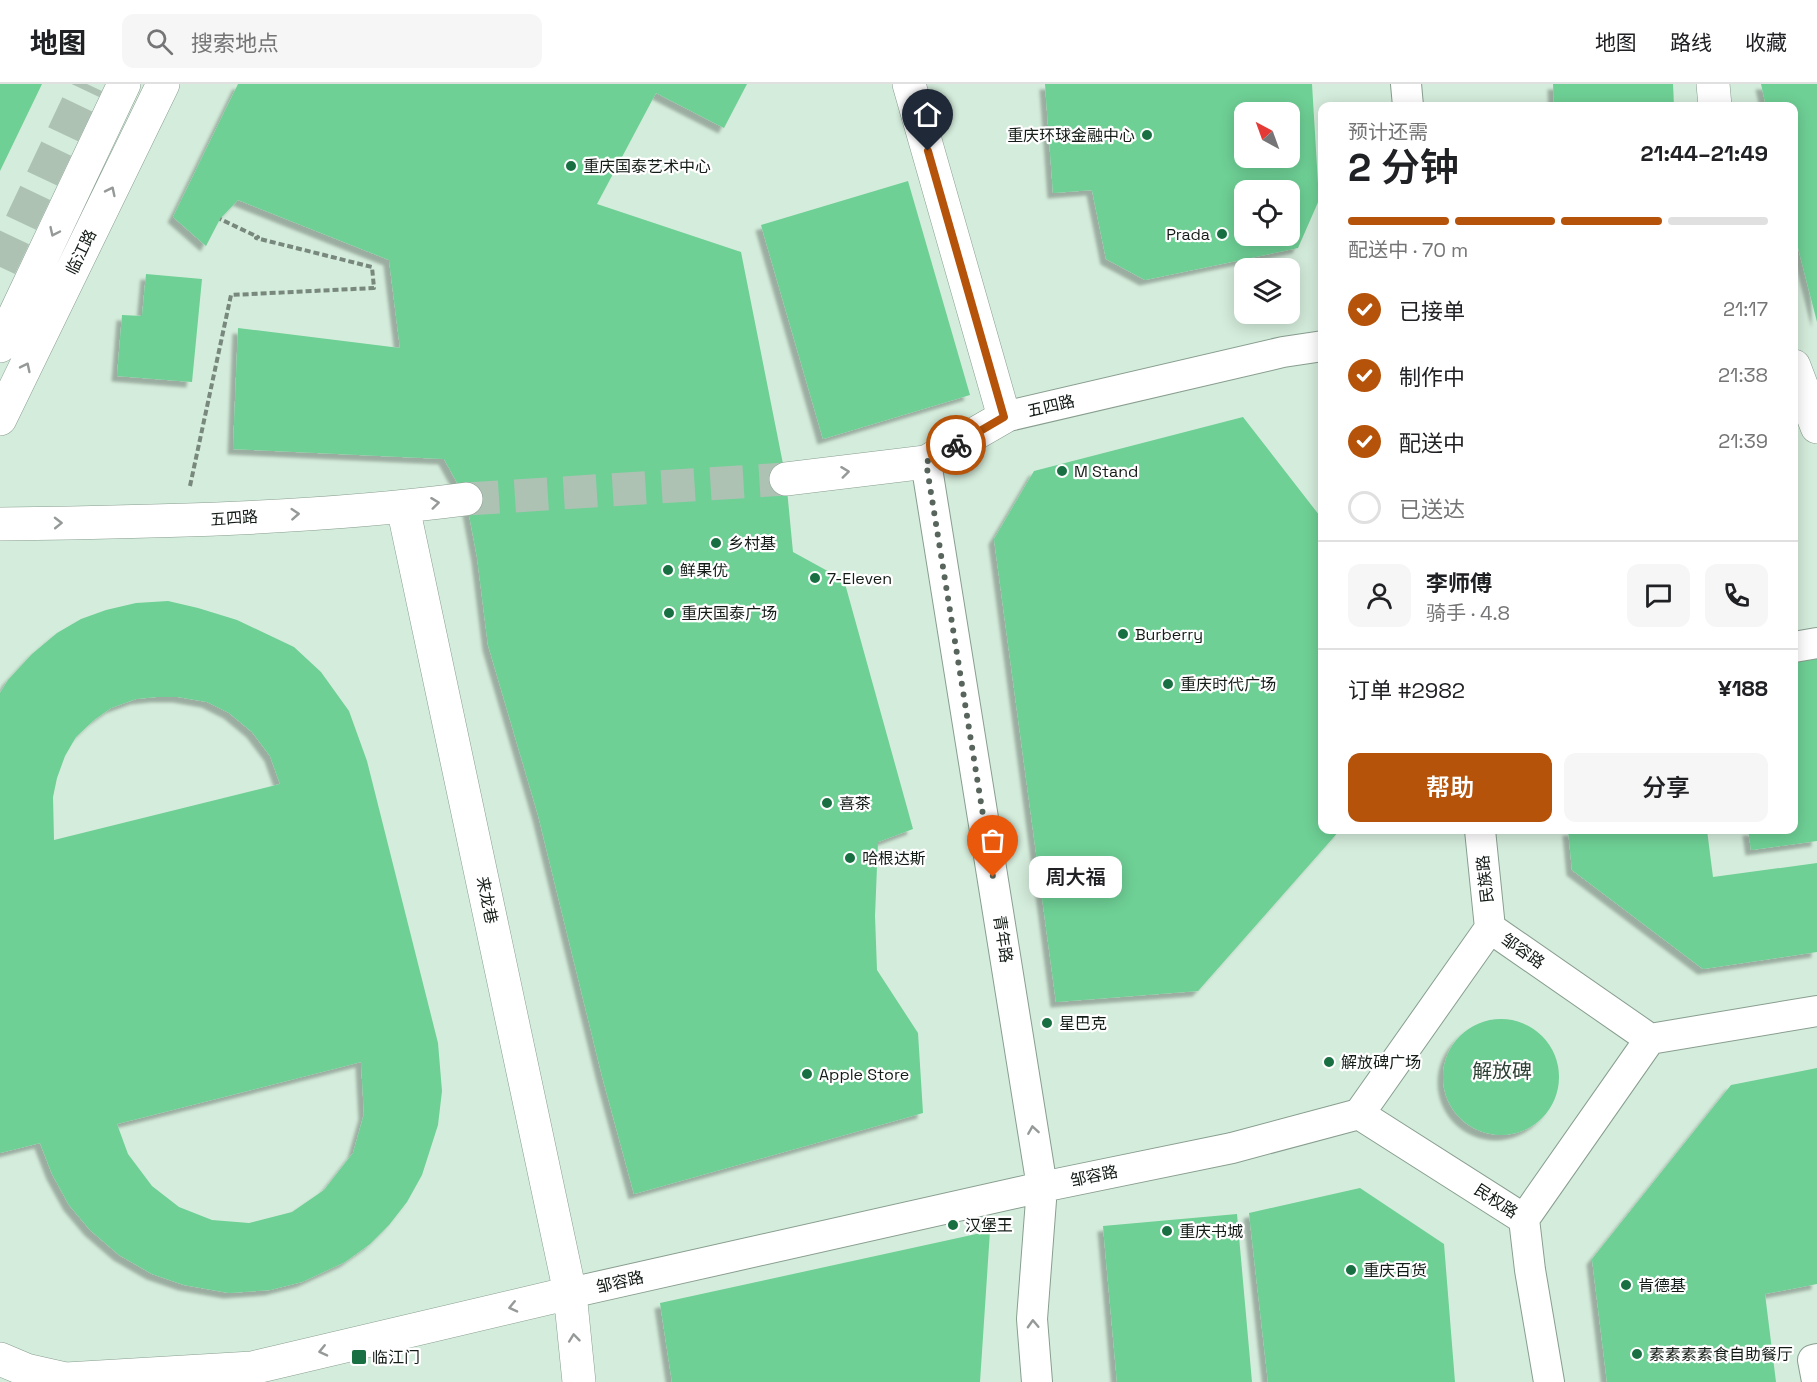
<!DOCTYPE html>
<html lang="zh">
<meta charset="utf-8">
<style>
body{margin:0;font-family:"Space Grotesk","Noto Sans SC",sans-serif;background:#f6f6f6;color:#202124;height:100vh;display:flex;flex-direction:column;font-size:22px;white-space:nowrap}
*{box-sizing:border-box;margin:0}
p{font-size:20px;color:#757577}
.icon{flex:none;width:33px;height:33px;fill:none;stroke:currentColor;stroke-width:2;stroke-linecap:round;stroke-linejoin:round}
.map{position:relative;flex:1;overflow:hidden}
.details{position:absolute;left:1318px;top:18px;width:480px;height:732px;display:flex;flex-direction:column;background:#fff;border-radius:12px;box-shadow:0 3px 15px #0003}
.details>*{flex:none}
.needle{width:39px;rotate:319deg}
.fabs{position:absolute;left:1234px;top:18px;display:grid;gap:12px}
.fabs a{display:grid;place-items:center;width:66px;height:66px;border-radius:12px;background:#fff;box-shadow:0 3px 15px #0003;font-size:30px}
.pin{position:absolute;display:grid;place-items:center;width:51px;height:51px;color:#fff;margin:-62px -26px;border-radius:50% 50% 50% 0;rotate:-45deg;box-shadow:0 0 6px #0007}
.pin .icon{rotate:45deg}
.courier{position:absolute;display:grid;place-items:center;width:60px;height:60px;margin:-30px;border:4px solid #b45309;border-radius:50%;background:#fff;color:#222;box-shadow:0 2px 8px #0007}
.bubble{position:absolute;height:42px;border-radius:12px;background:#fff;box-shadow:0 3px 15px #0003;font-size:20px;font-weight:600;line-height:42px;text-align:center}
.head em{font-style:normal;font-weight:600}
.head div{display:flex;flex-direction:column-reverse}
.head{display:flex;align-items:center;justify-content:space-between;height:102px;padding:0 30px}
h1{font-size:39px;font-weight:600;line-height:45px}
.bar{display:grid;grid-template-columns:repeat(4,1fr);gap:9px 6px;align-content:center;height:72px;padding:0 30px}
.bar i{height:8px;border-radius:4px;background:#e0e0e0}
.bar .active{background:#b45309}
.bar p{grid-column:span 4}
.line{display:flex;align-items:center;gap:15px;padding:0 30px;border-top:2px solid #e0e0e0}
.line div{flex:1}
.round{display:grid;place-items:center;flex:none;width:63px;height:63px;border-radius:12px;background:#f6f6f6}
ol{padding:0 30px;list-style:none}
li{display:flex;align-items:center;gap:18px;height:66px}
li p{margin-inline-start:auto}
li .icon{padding:6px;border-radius:50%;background:#b45309;color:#fff;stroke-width:4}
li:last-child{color:#757577}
li i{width:33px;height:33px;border:3px solid #e0e0e0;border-radius:50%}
.action{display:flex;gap:12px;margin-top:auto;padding:12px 30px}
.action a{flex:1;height:69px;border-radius:12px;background:#b45309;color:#fff;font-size:24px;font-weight:600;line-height:69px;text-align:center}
.action a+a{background:#f6f6f6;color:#202124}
header{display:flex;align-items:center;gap:36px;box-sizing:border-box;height:84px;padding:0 30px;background:#fff;border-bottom:2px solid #e0e0e0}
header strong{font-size:28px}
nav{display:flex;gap:33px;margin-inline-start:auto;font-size:21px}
.search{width:420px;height:54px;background:#f6f6f6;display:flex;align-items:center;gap:15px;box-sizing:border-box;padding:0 21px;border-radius:12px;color:#757577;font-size:22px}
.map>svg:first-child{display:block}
.building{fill:#6ed095;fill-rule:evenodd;filter:url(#shadow)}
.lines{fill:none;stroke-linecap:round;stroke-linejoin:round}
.secondary-tunnel{stroke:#aec2b4;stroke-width:33;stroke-dasharray:33 16;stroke-linecap:butt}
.street-casing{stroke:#889e8f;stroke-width:32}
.secondary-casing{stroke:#889e8f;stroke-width:34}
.path{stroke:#78887d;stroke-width:4;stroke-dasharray:6 3;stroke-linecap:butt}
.street{stroke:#fff;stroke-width:30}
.secondary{stroke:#fff;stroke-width:33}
.oneway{stroke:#959997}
.done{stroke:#57655c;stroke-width:6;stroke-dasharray:0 10.8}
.route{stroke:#b45309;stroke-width:8}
.poi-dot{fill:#186f42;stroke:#fff;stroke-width:2}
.labels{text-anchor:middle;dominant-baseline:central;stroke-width:4.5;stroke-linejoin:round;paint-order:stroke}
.poi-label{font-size:16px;fill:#141c17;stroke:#fff;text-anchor:start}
.street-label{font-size:16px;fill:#141c17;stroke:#fff}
.quarter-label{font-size:20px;fill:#2d4134;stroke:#fff}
</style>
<header>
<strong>地图</strong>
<div class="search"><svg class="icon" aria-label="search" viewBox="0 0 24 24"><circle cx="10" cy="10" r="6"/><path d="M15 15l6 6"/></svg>搜索地点</div>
<nav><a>地图</a><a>路线</a><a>收藏</a></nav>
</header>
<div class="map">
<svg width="1817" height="1298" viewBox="0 0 1817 1298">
<defs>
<filter id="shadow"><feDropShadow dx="-5.5" dy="5.5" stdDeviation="1.5" flood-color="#0004"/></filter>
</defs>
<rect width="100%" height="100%" fill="#d4ecdb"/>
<path class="building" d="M0,0H42L0,87Z
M238,0H747L724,44L656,9L597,120L741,168L786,395L793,468L844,496L913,745L878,758L875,832L877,886L918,949L923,1029L634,1110L602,992L538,731L488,561L477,473L466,415L444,375L233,365L238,244L400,264L389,176L238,116L220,135L206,162L173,133Z
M1045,0H1312L1319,116L1298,164L1145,196L1106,175L1092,106L1053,109ZM1245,28H1290V74H1245ZM1245,106H1290V152H1245Z
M1553,0H1673L1674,22H1554Z
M1761,0H1817V238L1794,148V22H1766Z
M908,97L970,311L823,355L761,141Z
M146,190L202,195L192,298L117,292L122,231L142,232Z
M1243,333L1323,436V746H1340L1198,907L1056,918L994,455L1034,387Z
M168,517L198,524L237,536L294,563L321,588L349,627L367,677L438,959L442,1007L438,1041L422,1091L407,1118L389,1141L370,1160L345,1178L302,1198L270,1206L229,1209L184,1201L152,1190L119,1171L90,1146L69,1121L52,1090L40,1059L0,1069V609L8,596L32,570L57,549L81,535L106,526L136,519ZM156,613H178L207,618L229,629L252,648L270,672L280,700L54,756L53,713L57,694L65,672L76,653L94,636L111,624L136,615ZM361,978L364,1030L353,1069L324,1106L292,1128L249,1139L212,1136L179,1123L152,1102L128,1070L117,1040Z
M1817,572V757L1751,766L1748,746H1794V575Z
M1568,746H1707L1713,793L1817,779V868L1703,885L1572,786Z
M1443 993a58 58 0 1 1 116 0a58 58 0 1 1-116 0Z
M1817,984V1200L1765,1210L1776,1298H1607L1592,1175L1731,1001Z
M1360,1104L1444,1160L1455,1298H1268L1249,1129Z
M1237,1130L1252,1298H1117L1103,1142Z
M990,1147L980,1298H672L660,1219Z"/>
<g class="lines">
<path class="secondary-tunnel" d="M0,183L87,0
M466,415L786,395"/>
<defs>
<path id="street" d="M1406,0L1408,22
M1004,333L1283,268L1323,262
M926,378L1042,1103L1032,1235L1037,1298
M1794,563L1817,559
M1480,746L1490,844
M1490,844L1650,955L1817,927
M1359,1030L1524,1135L1530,1186L1549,1298
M1524,1135L1650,955
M570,1209L1042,1103L1232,1064L1359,1030L1490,844
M1817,1275L1813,1276L1817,1297"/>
<path id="secondary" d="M1713,0L1715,22
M0,262L124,0
M1794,282L1817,343
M0,335L163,0
M786,395L926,378L1004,333L909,0
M403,423L570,1209L579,1298
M0,440C156,438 312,435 466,415
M0,1275L26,1286L66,1295L71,1298
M66,1295L252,1284L570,1209"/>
</defs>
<use href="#street" class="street-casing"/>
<use href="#secondary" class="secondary-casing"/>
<path class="path" d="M190,402L231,211L374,204L372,183L256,154L258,153L220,135"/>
<use href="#street" class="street"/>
<use href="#secondary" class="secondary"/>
</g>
<defs><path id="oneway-chevron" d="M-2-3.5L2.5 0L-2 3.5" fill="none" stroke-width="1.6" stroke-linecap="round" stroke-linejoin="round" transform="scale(1.5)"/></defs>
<g class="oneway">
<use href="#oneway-chevron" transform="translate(111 107) rotate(-64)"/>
<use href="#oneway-chevron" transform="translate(54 148) rotate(115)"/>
<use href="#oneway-chevron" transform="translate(26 283) rotate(-64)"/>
<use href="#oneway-chevron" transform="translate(845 388) rotate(-7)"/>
<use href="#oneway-chevron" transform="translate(435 419) rotate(-7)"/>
<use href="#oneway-chevron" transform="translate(295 430) rotate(-4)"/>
<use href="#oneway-chevron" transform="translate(58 439) rotate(-1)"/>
<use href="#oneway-chevron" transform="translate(1033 1046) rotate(-99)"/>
<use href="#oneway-chevron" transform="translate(513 1223) rotate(167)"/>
<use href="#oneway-chevron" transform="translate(1033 1240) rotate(-92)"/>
<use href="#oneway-chevron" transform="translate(574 1254) rotate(-96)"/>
<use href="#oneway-chevron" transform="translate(323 1267) rotate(167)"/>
</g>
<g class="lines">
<path class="done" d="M956,361L926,378L993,793"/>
<path class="route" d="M928,67L1004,333L956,361"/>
</g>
<g class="poi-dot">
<circle cx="1147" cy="51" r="6"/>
<circle cx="571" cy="82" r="6"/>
<circle cx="1222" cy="150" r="6"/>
<circle cx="1062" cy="387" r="6"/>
<circle cx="716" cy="459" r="6"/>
<circle cx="668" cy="486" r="6"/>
<circle cx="815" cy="494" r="6"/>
<circle cx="669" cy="529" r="6"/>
<circle cx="1123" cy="550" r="6"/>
<circle cx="1168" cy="600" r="6"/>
<circle cx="827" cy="719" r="6"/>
<circle cx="850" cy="774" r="6"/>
<circle cx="1047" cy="939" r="6"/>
<circle cx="1329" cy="978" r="6"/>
<circle cx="807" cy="990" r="6"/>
<circle cx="953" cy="1141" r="6"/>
<circle cx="1167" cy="1147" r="6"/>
<circle cx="1351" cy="1186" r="6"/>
<circle cx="1626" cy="1201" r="6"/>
<circle cx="1637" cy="1270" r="6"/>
<rect x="351" y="1265" width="16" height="16" rx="3"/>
</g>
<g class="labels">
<g class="poi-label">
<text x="1135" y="51" text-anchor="end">重庆环球金融中心</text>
<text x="583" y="82">重庆国泰艺术中心</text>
<text x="1210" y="150" text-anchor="end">Prada</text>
<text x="1074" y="387">M Stand</text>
<text x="728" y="459">乡村基</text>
<text x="680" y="486">鲜果优</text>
<text x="827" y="494">7-Eleven</text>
<text x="681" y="529">重庆国泰广场</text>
<text x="1135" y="550">Burberry</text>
<text x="1180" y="600">重庆时代广场</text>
<text x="839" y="719">喜茶</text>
<text x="862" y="774">哈根达斯</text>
<text x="1059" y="939">星巴克</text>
<text x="1341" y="978">解放碑广场</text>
<text x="819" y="990">Apple Store</text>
<text x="965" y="1141">汉堡王</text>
<text x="1179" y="1147">重庆书城</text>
<text x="1363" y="1186">重庆百货</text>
<text x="1638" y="1201">肯德基</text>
<text x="1649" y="1270">素素素素食自助餐厅</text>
<text x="372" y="1273">临江门</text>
</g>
<g class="street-label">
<text transform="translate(81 168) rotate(-64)">临江路</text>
<text transform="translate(1051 322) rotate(-13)">五四路</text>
<text transform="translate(234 434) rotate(-4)">五四路</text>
<text transform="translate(1485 795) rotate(-96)">民族路</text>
<text transform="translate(487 816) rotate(78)">来龙巷</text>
<text transform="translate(1003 855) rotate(81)">青年路</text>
<text transform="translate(1523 867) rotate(35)">邹容路</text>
<text transform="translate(1094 1092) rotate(-12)">邹容路</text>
<text transform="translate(1496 1117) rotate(33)">民权路</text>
<text transform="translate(620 1198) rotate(-13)">邹容路</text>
</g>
<g class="quarter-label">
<text x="1502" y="987">解放碑</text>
</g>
</g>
</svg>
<div class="fabs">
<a><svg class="needle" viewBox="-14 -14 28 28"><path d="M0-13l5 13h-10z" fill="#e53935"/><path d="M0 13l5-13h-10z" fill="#757577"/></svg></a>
<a><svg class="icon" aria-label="locate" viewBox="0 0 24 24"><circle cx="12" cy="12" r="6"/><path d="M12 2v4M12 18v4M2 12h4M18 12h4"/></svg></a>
<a><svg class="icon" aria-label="layers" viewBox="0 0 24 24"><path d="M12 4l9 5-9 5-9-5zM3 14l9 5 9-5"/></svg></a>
</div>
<div class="pin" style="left:993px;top:793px;background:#ea580c"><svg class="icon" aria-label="bag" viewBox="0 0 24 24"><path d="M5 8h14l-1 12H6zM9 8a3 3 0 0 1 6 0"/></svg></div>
<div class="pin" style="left:928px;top:67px;background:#1f2937"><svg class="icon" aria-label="home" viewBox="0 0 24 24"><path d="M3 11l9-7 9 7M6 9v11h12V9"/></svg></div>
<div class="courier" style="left:956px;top:361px"><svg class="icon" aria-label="bike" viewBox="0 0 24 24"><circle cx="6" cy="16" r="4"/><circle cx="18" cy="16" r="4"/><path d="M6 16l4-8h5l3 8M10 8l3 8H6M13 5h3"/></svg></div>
<div class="bubble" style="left:1029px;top:772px;width:93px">周大福</div>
<section class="details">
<div class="head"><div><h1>2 分钟</h1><p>预计还需</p></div><em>21:44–21:49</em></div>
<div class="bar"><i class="active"></i><i class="active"></i><i class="active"></i><i></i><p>配送中 · 70 m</p></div>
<ol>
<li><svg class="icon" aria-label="check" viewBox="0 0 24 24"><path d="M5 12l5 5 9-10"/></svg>已接单<p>21:17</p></li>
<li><svg class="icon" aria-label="check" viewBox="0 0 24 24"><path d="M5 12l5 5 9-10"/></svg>制作中<p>21:38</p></li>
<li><svg class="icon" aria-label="check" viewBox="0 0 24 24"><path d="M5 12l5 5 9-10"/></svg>配送中<p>21:39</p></li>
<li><i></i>已送达</li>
</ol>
<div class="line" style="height:108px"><a class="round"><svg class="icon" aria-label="person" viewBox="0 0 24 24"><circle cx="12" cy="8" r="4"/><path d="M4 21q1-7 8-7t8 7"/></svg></a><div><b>李师傅</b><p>骑手 · 4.8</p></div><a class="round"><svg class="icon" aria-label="chat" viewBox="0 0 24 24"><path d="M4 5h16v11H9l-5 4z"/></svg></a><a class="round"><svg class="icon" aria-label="phone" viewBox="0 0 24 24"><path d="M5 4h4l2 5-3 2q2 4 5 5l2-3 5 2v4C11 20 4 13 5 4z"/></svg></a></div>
<div class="line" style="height:78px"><div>订单 #2982</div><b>¥188</b></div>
<div class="action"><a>帮助</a><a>分享</a></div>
</section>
</div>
